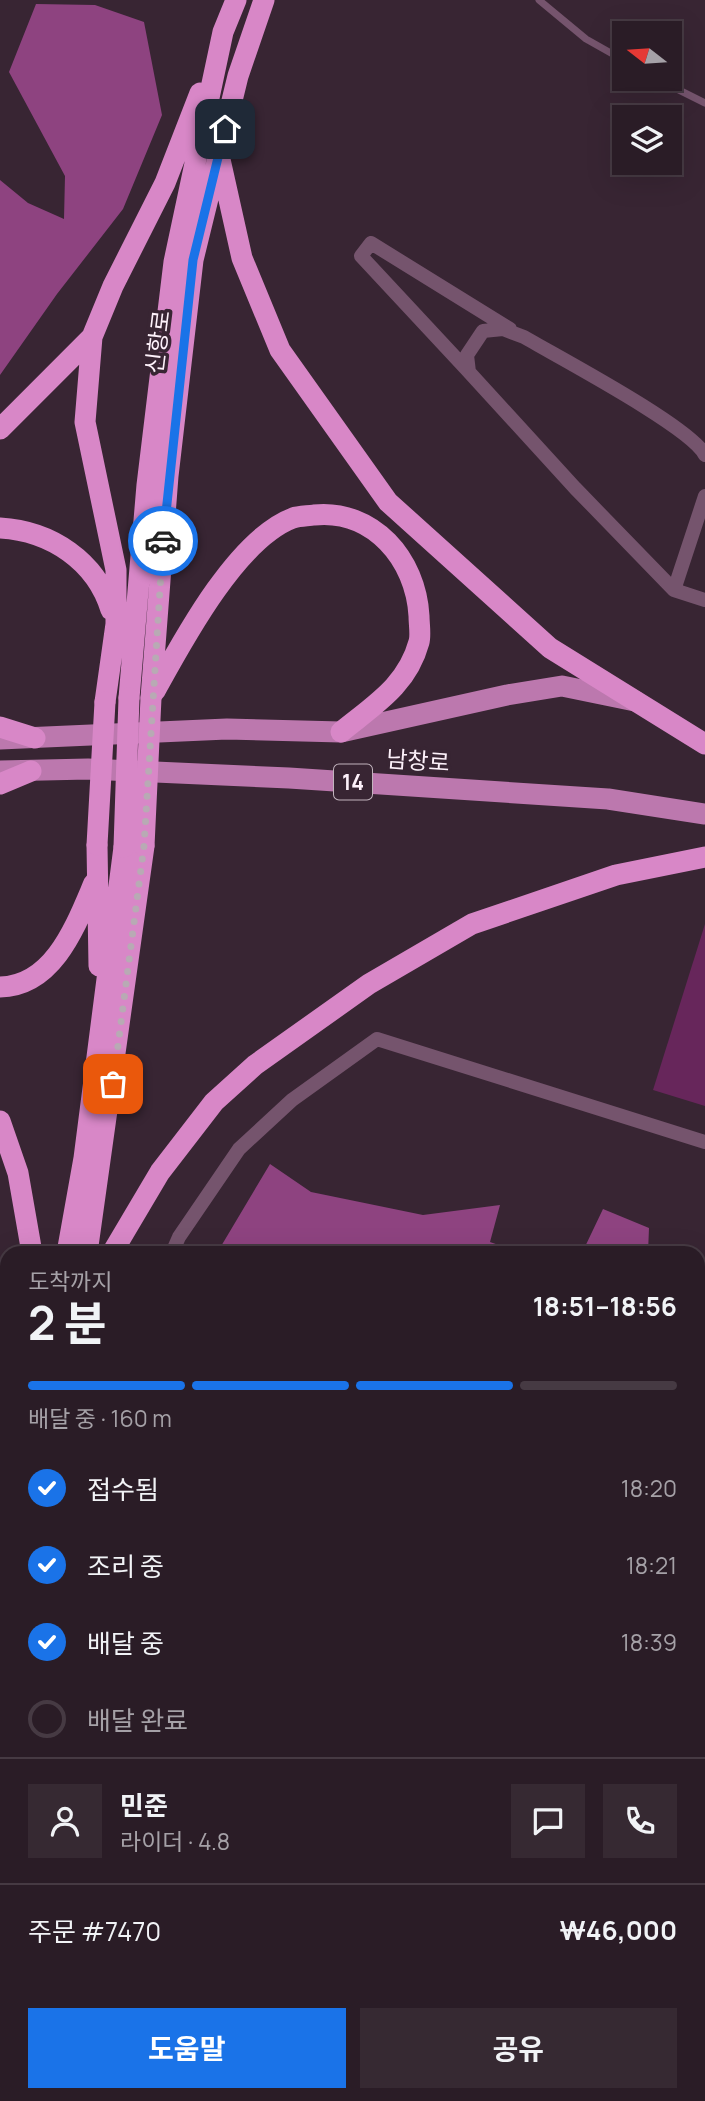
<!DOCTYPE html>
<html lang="ko">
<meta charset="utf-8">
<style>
body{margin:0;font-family:Manrope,"Noto Sans KR",sans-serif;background:#362932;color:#f1f3f6;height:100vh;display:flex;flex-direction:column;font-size:26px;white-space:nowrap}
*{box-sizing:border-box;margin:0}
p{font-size:23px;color:#a5a1a7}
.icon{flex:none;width:38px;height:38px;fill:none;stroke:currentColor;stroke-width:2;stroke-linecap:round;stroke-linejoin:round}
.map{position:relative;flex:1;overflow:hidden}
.side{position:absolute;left:0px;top:1246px;width:705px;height:856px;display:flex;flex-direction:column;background:#2a1c26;border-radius:21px 21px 0 0;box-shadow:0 7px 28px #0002,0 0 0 2px #463a43}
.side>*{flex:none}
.needle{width:46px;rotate:287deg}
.controls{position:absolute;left:612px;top:21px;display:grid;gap:14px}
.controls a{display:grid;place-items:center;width:70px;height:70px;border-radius:0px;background:#2a1c26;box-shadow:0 7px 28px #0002,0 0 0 2px #463a43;font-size:35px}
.pin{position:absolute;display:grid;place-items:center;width:60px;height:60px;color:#fff;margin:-30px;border-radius:14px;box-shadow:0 4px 10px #0006}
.courier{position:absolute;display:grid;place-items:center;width:70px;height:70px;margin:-35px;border:5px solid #1a73e8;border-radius:50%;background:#fff;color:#222;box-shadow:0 2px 9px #0007}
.overview em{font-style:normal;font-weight:700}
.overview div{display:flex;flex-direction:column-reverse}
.overview{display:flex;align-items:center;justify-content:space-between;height:119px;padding:0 28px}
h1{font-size:46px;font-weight:700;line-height:52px}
.bar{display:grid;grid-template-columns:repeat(4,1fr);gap:10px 7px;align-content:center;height:84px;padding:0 28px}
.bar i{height:9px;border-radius:5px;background:#463a43}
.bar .on{background:#1a73e8}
.bar p{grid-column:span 4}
.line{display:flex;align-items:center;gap:18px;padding:0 28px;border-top:2px solid #463a43}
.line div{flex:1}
.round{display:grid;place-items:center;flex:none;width:74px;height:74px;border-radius:0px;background:#362932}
ol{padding:0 28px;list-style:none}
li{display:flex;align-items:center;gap:21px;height:77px}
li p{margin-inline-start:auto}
li .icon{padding:7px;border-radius:50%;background:#1a73e8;color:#fff;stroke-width:4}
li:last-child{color:#a5a1a7}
li i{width:38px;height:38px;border:4px solid #463a43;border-radius:50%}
.cta{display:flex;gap:14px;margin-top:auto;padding:14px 28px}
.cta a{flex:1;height:80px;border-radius:0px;background:#1a73e8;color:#fff;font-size:28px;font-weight:700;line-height:80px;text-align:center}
.cta a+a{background:#362932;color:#f1f3f6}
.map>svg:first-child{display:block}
.green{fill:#67265b}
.forest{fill:#8e4380}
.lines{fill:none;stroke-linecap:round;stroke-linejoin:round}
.lane{stroke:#75546d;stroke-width:7}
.street{stroke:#75546d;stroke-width:14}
.primary{stroke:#bc78ae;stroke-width:21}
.highway{stroke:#d887c7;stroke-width:21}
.highway-bridge{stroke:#d887c7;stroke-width:21}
.done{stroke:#b8aab4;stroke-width:7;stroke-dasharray:0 12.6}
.route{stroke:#1a73e8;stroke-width:9}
.labels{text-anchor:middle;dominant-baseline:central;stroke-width:7;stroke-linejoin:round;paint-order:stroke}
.shield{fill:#382533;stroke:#c2b4be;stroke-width:2}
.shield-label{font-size:21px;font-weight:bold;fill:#fdf1fa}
.street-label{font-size:23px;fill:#fdf1fa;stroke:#382533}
</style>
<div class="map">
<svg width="705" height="2101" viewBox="0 0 705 2101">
<rect width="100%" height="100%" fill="#382533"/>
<path class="green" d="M705,924V1106L653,1090Z"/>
<path class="forest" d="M36,4L95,5L144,22L162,115L123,209L57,294L0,375V180L28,203L64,219L65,176L9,72Z
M270,1164L311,1192L423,1215L500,1205L490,1242L521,1253H217Z
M603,1209L649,1228L648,1253H582Z
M698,1270L705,1272V2101H0V2042L7,2038V2095H698Z"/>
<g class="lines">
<path class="lane" d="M539,0L586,39L625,61
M657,79L705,103"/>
<path class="street" d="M469,372L361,256L371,243L510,329
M705,455C691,427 558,357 524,337L503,329L483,331L467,355L469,372L575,488L674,590L705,600
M674,590L705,496
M172,1253L179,1237L239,1149L292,1100L377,1039L705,1142
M0,1423L7,1425"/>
<path class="primary" d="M0,739L227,729L341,732L507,695L562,686L635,701
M0,771L88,769L289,778L608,799L705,814"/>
<path class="highway" d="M219,155L242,258L280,350L388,502L550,648L705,744
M0,429L92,337
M0,528C51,531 96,561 111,610
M155,691C183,640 237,539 293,518C299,516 308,516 314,515C373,509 416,559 419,616C419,624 421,635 419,642C407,686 374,705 341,732
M129,698L147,485L174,262L223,32L236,0
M151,698L168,476L193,260L238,76L264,0
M105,702L116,624V570L85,422L92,337L113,286L165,183L200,93
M0,727L35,738
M0,784L31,771
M97,845L99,966
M0,987C54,986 76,925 94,883
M0,1121L18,1173L32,1253
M67,1253L84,1158L124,847
M87,1253L144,846
M112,1253L160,1172L214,1102L255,1065L369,984L472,924L616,875L705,857
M0,1490L7,1472
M0,1546L7,1528"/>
<path class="highway-bridge" d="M97,845L105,702
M144,846L151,698
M124,847L129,698"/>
</g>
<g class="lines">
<path class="done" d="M113,1084L144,846L163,541"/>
<path class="route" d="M163,541L193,260L225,129"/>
</g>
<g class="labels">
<rect class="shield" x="334" y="764.5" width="38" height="35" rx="5"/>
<g class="shield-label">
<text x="353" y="782">14</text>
</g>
<g class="street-label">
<text transform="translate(157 342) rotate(-83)">신항로</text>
<text transform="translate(418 760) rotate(4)">남창로</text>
</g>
</g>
</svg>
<div class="controls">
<a><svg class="needle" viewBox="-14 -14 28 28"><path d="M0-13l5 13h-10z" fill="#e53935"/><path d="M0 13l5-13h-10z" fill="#a5a1a7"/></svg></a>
<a><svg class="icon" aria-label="layers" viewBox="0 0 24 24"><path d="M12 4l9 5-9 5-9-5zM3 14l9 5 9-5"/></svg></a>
</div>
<div class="pin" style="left:113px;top:1084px;background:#ea580c"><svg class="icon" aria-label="bag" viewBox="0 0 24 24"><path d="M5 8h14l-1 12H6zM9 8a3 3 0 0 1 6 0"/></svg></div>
<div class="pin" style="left:225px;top:129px;background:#1f2937"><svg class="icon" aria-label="home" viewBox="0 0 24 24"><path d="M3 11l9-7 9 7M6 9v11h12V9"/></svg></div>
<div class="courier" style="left:163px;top:541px"><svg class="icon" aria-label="car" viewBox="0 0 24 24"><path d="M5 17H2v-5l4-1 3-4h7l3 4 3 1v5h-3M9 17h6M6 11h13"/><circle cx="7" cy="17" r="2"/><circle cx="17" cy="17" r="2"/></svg></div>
<section class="side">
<div class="overview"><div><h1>2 분</h1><p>도착까지</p></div><em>18:51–18:56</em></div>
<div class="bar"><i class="on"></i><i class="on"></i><i class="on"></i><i></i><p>배달 중 · 160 m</p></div>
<ol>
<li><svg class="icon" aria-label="check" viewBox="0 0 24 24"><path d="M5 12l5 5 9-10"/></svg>접수됨<p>18:20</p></li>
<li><svg class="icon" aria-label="check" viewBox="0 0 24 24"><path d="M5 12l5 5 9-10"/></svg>조리 중<p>18:21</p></li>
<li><svg class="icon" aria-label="check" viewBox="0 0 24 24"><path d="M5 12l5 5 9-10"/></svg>배달 중<p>18:39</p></li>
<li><i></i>배달 완료</li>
</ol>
<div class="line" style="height:126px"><a class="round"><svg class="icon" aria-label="person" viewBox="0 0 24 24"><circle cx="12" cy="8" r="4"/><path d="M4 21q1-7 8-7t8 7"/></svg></a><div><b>민준</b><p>라이더 · 4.8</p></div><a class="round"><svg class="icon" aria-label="chat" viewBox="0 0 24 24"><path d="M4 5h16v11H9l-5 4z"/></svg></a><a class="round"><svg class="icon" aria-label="phone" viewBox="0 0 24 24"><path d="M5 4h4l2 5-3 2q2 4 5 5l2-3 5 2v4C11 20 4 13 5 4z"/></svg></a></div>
<div class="line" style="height:91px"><div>주문 #7470</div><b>₩46,000</b></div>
<div class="cta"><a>도움말</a><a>공유</a></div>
</section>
</div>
